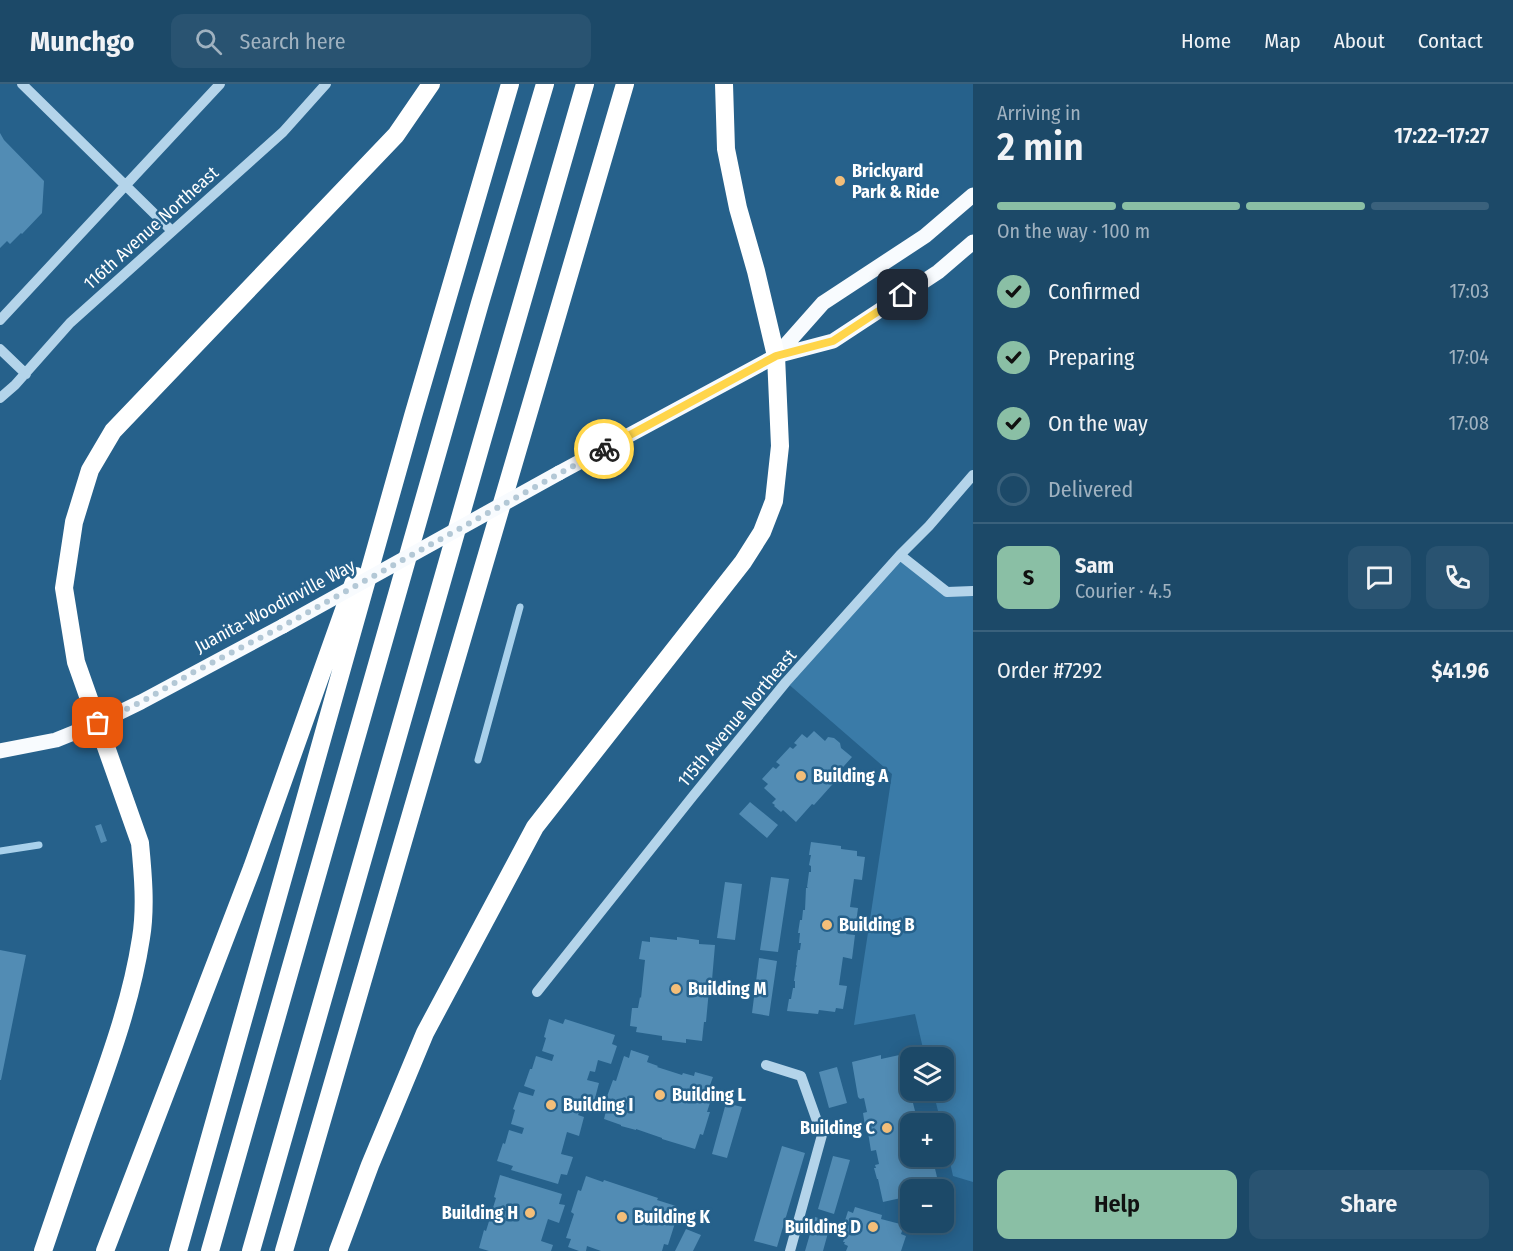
<!DOCTYPE html>
<meta charset="utf-8">
<style>
body{margin:0;font-family:"Fira Sans Condensed",sans-serif;background:#295371;color:#f1f3f6;height:100vh;display:flex;flex-direction:column;font-size:22px;white-space:nowrap}
*{box-sizing:border-box;margin:0}
p{font-size:20px;color:#a0b2c0}
.icon{flex:none;width:33px;height:33px;fill:none;stroke:currentColor;stroke-width:2;stroke-linecap:round;stroke-linejoin:round}
.map{position:relative;flex:1;overflow:hidden}
.side{display:flex;flex-direction:column;background:#1c4968;width:540px}
.side>*{flex:none}
.fabs{position:absolute;left:900px;top:963px;display:grid;gap:12px}
.fabs a{display:grid;place-items:center;width:54px;height:54px;border-radius:12px;background:#1c4968;box-shadow:0 3px 15px #0003,0 0 0 2px #3a617c;font-size:30px}
.pin{position:absolute;display:grid;place-items:center;width:51px;height:51px;color:#fff;margin:-26px;border-radius:12px;box-shadow:0 3px 9px #0006}
.courier{position:absolute;display:grid;place-items:center;width:60px;height:60px;margin:-30px;border:4px solid #ffd54a;border-radius:50%;background:#fff;color:#222;box-shadow:0 2px 8px #0007}
.overview em{font-style:normal;font-weight:600}
.overview div{display:flex;flex-direction:column-reverse}
.overview{display:flex;align-items:center;justify-content:space-between;height:102px;padding:0 24px}
h1{font-size:39px;font-weight:600;line-height:45px}
.bar{display:grid;grid-template-columns:repeat(4,1fr);gap:9px 6px;align-content:center;height:72px;padding:0 24px}
.bar i{height:8px;border-radius:4px;background:#3a617c}
.bar .current{background:#8abfa5}
.bar p{grid-column:span 4}
.line{display:flex;align-items:center;gap:15px;padding:0 24px;border-top:2px solid #3a617c}
.line div{flex:1}
.round{display:grid;place-items:center;flex:none;width:63px;height:63px;border-radius:12px;background:#295371}
ol{padding:0 24px;list-style:none}
li{display:flex;align-items:center;gap:18px;height:66px}
li p{margin-inline-start:auto}
li .icon{padding:6px;border-radius:50%;background:#8abfa5;color:#111;stroke-width:4}
li:last-child{color:#a0b2c0}
li i{width:33px;height:33px;border:3px solid #3a617c;border-radius:50%}
.action{display:flex;gap:12px;margin-top:auto;padding:12px 24px}
.action a{flex:1;height:69px;border-radius:12px;background:#8abfa5;color:#111;font-size:24px;font-weight:600;line-height:69px;text-align:center}
.action a+a{background:#295371;color:#f1f3f6}
header{display:flex;align-items:center;gap:36px;box-sizing:border-box;height:84px;padding:0 30px;background:#1c4968;border-bottom:2px solid #3a617c}
header strong{font-size:28px}
nav{display:flex;gap:33px;margin-inline-start:auto;font-size:21px}
.search{width:420px;height:54px;background:#295371;display:flex;align-items:center;gap:15px;box-sizing:border-box;padding:0 21px;border-radius:12px;color:#a0b2c0;font-size:22px}
main{display:flex;flex:1;min-height:0}
.map>svg:first-child{display:block}
.green{fill:#3a7ba8}
.lines{fill:none;stroke-linecap:round;stroke-linejoin:round}
.stream{stroke:#a9d1eb;stroke-width:7}
.building{fill:#528cb4}
.minor{stroke:#b4d4ea;stroke-width:10}
.major{stroke:#f8fbfe;stroke-width:15}
.highway{stroke:#fff;stroke-width:18}
.major-bridge{stroke:#f8fbfe;stroke-width:15}
.done{stroke:#b3c8d6;stroke-width:6;stroke-dasharray:0 10.8}
.route{stroke:#ffd54a;stroke-width:8}
.poi-dot{fill:#f3be79;stroke:#26618b;stroke-width:2}
.labels{text-anchor:middle;dominant-baseline:central;stroke-width:5;stroke-linejoin:round;paint-order:stroke}
.poi-label{font-size:18px;font-weight:bold;fill:#fff;stroke:#26618b;text-anchor:start}
.street-label{font-size:18px;fill:#fff;stroke:#26618b}
</style>
<header>
<strong>Munchgo</strong>
<div class="search"><svg class="icon" aria-label="search" viewBox="0 0 24 24"><circle cx="10" cy="10" r="6"/><path d="M15 15l6 6"/></svg>Search here</div>
<nav><a>Home</a><a>Map</a><a>About</a><a>Contact</a></nav>
</header>
<main>
<div class="map">
<svg width="973" height="1167" viewBox="0 0 973 1167">
<rect width="100%" height="100%" fill="#26618b"/>
<path class="green" d="M900,471L947,508L973,507V1098L953,1092L944,1051V1040L941,1039L933,1007L944,1006V974L925,973L915,930L854,941L892,690L786,598Z"/>
<g class="lines">
<path class="stream" d="M478,676L520,523
M0,767L39,761"/>
</g>
<path class="building" d="M0,49L4,56L44,97L42,129L22,150L21,149L10,160L7,157L0,164Z
M814,647L825,657L828,653L834,654L840,659L841,664L852,673L836,691L839,693L814,721L812,720L796,738L783,726L781,728L774,722L775,721L772,719L776,715L764,704L768,700L762,695L773,683L776,685L780,681L776,678L790,663L793,665L797,661L794,659L802,650L807,654Z
M750,718L778,741L767,754L739,730Z
M101,740L107,757L101,759L95,742Z
M811,758L841,762V765L857,767V772L865,773L862,796L854,795L850,823L858,824L855,847L847,846L846,850L855,851L852,875L843,873L839,901L847,902L843,925L836,924L835,928L819,926L818,930L787,927L789,915H791L793,904H795V897H794L796,883L797,882L796,881L798,866H800L801,859H799L800,849H798L800,836H802L803,826H805L806,804H808L807,803L809,788H811V782L809,781L811,771H809Z
M771,793L789,795L778,868L760,866Z
M725,798L742,800L735,856L717,854Z
M650,853L677,856V853L699,856V860L715,861L712,896L710,895L706,938H704L702,957L686,955V959L662,956V952L636,948L637,943L630,942L632,924H638L640,913L641,914L645,876L639,875L642,857L650,858Z
M0,866L26,871L1,996H0Z
M759,874L777,877L769,932L752,929Z
M549,935L563,940L565,935L615,951L612,960L617,962L611,980L598,976L595,988L590,987L587,996L599,999L594,1018L589,1016L585,1026L581,1025L578,1031L584,1033L579,1052L567,1048L561,1070L573,1073L567,1091L561,1090L558,1100L511,1086L513,1082L497,1077L503,1059L505,1060L509,1046L522,1050L524,1044L511,1040L515,1026L513,1025L519,1008L533,1012L535,1006L524,1002L530,985H532L536,972L552,977L554,971L542,967L546,954L544,953Z
M631,966L649,972L647,978L658,982L657,983L682,991L683,989L694,992L695,988L713,993L710,1001L715,1003L707,1028H710L703,1051L700,1050L695,1065L662,1055V1054L636,1045V1046L621,1042V1041L604,1035L608,1019L605,1018L613,996L616,997L624,972L629,974Z
M904,970L906,979L909,978L910,984V1006H916L918,1018L913,1019L916,1031L905,1034L907,1044H910V1072H932L937,1093L932,1094L934,1103L922,1106H910V1112L883,1118L878,1095H877L874,1084H876L875,1081L879,1080L876,1066L871,1067L867,1042H865L863,1029L867,1028L864,1014L860,1015L858,1013L852,978L881,971V975Z
M837,983L847,1019L829,1024L819,988Z
M726,1019L742,1023L727,1074L712,1070Z
M782,1062L805,1069L777,1163L754,1157Z
M833,1072L850,1076L834,1130L818,1125Z
M500,1091L562,1110L559,1120L565,1121L559,1139L548,1135L541,1157L553,1161L551,1167H489L479,1164L484,1146L486,1147L490,1134L502,1137L504,1131L492,1127L496,1114L494,1113Z
M586,1092L603,1098L604,1096L658,1114L657,1116L676,1122L671,1137L675,1139L668,1161L664,1160L662,1167H601L587,1162L586,1167H579L568,1163L571,1155L566,1154L574,1130L571,1128L578,1106L581,1107Z
M855,1123L882,1131L881,1135L904,1141L901,1150L906,1152L901,1167H846L848,1162L844,1160L845,1158H843L847,1147L842,1146L848,1127L853,1129Z
M815,1133L831,1138L823,1167H805Z
M686,1145L701,1151L693,1167H675Z"/>
<g class="lines">
<path class="minor" d="M22,0L172,147
M0,236L220,0
M0,265L26,290
M0,314L15,301L70,239L283,48L326,0
M900,471L947,508L973,507
M537,908L693,712L786,598L900,471L929,442L973,391
M766,981L801,992L822,1051L790,1167"/>
<path class="major" d="M776,272L823,219L925,152L973,111
M559,389L776,272L833,257L938,188L973,158
M0,667L56,656L98,639L141,618L283,542"/>
<path class="highway" d="M43,1167C59,1120 75,1072 92,1025C112,969 132,913 141,854C146,824 143,790 140,759L76,578L64,504L74,438L90,386L113,347L396,51L431,0
M105,1167L252,784L356,492
M178,1167L413,332L510,0
M210,1167L480,219L545,0
M251,1167L482,357L585,0
M284,1167L434,651L625,0
M338,1167L370,1081L425,949L535,743L743,478L762,448L774,417L780,362L776,272L756,187L738,124L726,65L724,0"/>
<path class="major-bridge" d="M283,542L559,389"/>
</g>
<g class="lines">
<path class="done" d="M98,639L141,618L194,588L283,542L604,365"/>
<path class="route" d="M604,365L776,272L833,257L903,211"/>
</g>
<g class="poi-dot">
<circle cx="840" cy="97" r="6"/>
<circle cx="801" cy="692" r="6"/>
<circle cx="827" cy="841" r="6"/>
<circle cx="676" cy="905" r="6"/>
<circle cx="660" cy="1011" r="6"/>
<circle cx="551" cy="1021" r="6"/>
<circle cx="887" cy="1044" r="6"/>
<circle cx="530" cy="1129" r="6"/>
<circle cx="622" cy="1133" r="6"/>
<circle cx="873" cy="1143" r="6"/>
</g>
<g class="labels">
<g class="poi-label">
<text x="852" y="87">Brickyard<tspan x="852" dy="21">Park &amp; Ride</tspan></text>
<text x="813" y="692">Building A</text>
<text x="839" y="841">Building B</text>
<text x="688" y="905">Building M</text>
<text x="672" y="1011">Building L</text>
<text x="563" y="1021">Building I</text>
<text x="875" y="1044" text-anchor="end">Building C</text>
<text x="518" y="1129" text-anchor="end">Building H</text>
<text x="634" y="1133">Building K</text>
<text x="861" y="1143" text-anchor="end">Building D</text>
</g>
<g class="street-label">
<text transform="translate(151 144) rotate(-42)">116th Avenue Northeast</text>
<text transform="translate(275 522) rotate(-28)">Juanita-Woodinville Way</text>
<text transform="translate(737 634) rotate(-50)">115th Avenue Northeast</text>
</g>
</g>
</svg>
<div class="fabs">
<a><svg class="icon" aria-label="layers" viewBox="0 0 24 24"><path d="M12 4l9 5-9 5-9-5zM3 14l9 5 9-5"/></svg></a>
<a>+</a>
<a>−</a>
</div>
<div class="pin" style="left:98px;top:639px;background:#ea580c"><svg class="icon" aria-label="bag" viewBox="0 0 24 24"><path d="M5 8h14l-1 12H6zM9 8a3 3 0 0 1 6 0"/></svg></div>
<div class="pin" style="left:903px;top:211px;background:#1f2937"><svg class="icon" aria-label="home" viewBox="0 0 24 24"><path d="M3 11l9-7 9 7M6 9v11h12V9"/></svg></div>
<div class="courier" style="left:604px;top:365px"><svg class="icon" aria-label="bike" viewBox="0 0 24 24"><circle cx="6" cy="16" r="4"/><circle cx="18" cy="16" r="4"/><path d="M6 16l4-8h5l3 8M10 8l3 8H6M13 5h3"/></svg></div>
</div>
<section class="side">
<div class="overview"><div><h1>2 min</h1><p>Arriving in</p></div><em>17:22–17:27</em></div>
<div class="bar"><i class="current"></i><i class="current"></i><i class="current"></i><i></i><p>On the way · 100 m</p></div>
<ol>
<li><svg class="icon" aria-label="check" viewBox="0 0 24 24"><path d="M5 12l5 5 9-10"/></svg>Confirmed<p>17:03</p></li>
<li><svg class="icon" aria-label="check" viewBox="0 0 24 24"><path d="M5 12l5 5 9-10"/></svg>Preparing<p>17:04</p></li>
<li><svg class="icon" aria-label="check" viewBox="0 0 24 24"><path d="M5 12l5 5 9-10"/></svg>On the way<p>17:08</p></li>
<li><i></i>Delivered</li>
</ol>
<div class="line" style="height:108px"><b class="round" style="background:#8abfa5;color:#111">S</b><div><b>Sam</b><p>Courier · 4.5</p></div><a class="round"><svg class="icon" aria-label="chat" viewBox="0 0 24 24"><path d="M4 5h16v11H9l-5 4z"/></svg></a><a class="round"><svg class="icon" aria-label="phone" viewBox="0 0 24 24"><path d="M5 4h4l2 5-3 2q2 4 5 5l2-3 5 2v4C11 20 4 13 5 4z"/></svg></a></div>
<div class="line" style="height:78px"><div>Order #7292</div><b>$41.96</b></div>
<div class="action"><a>Help</a><a>Share</a></div>
</section>
</main>
